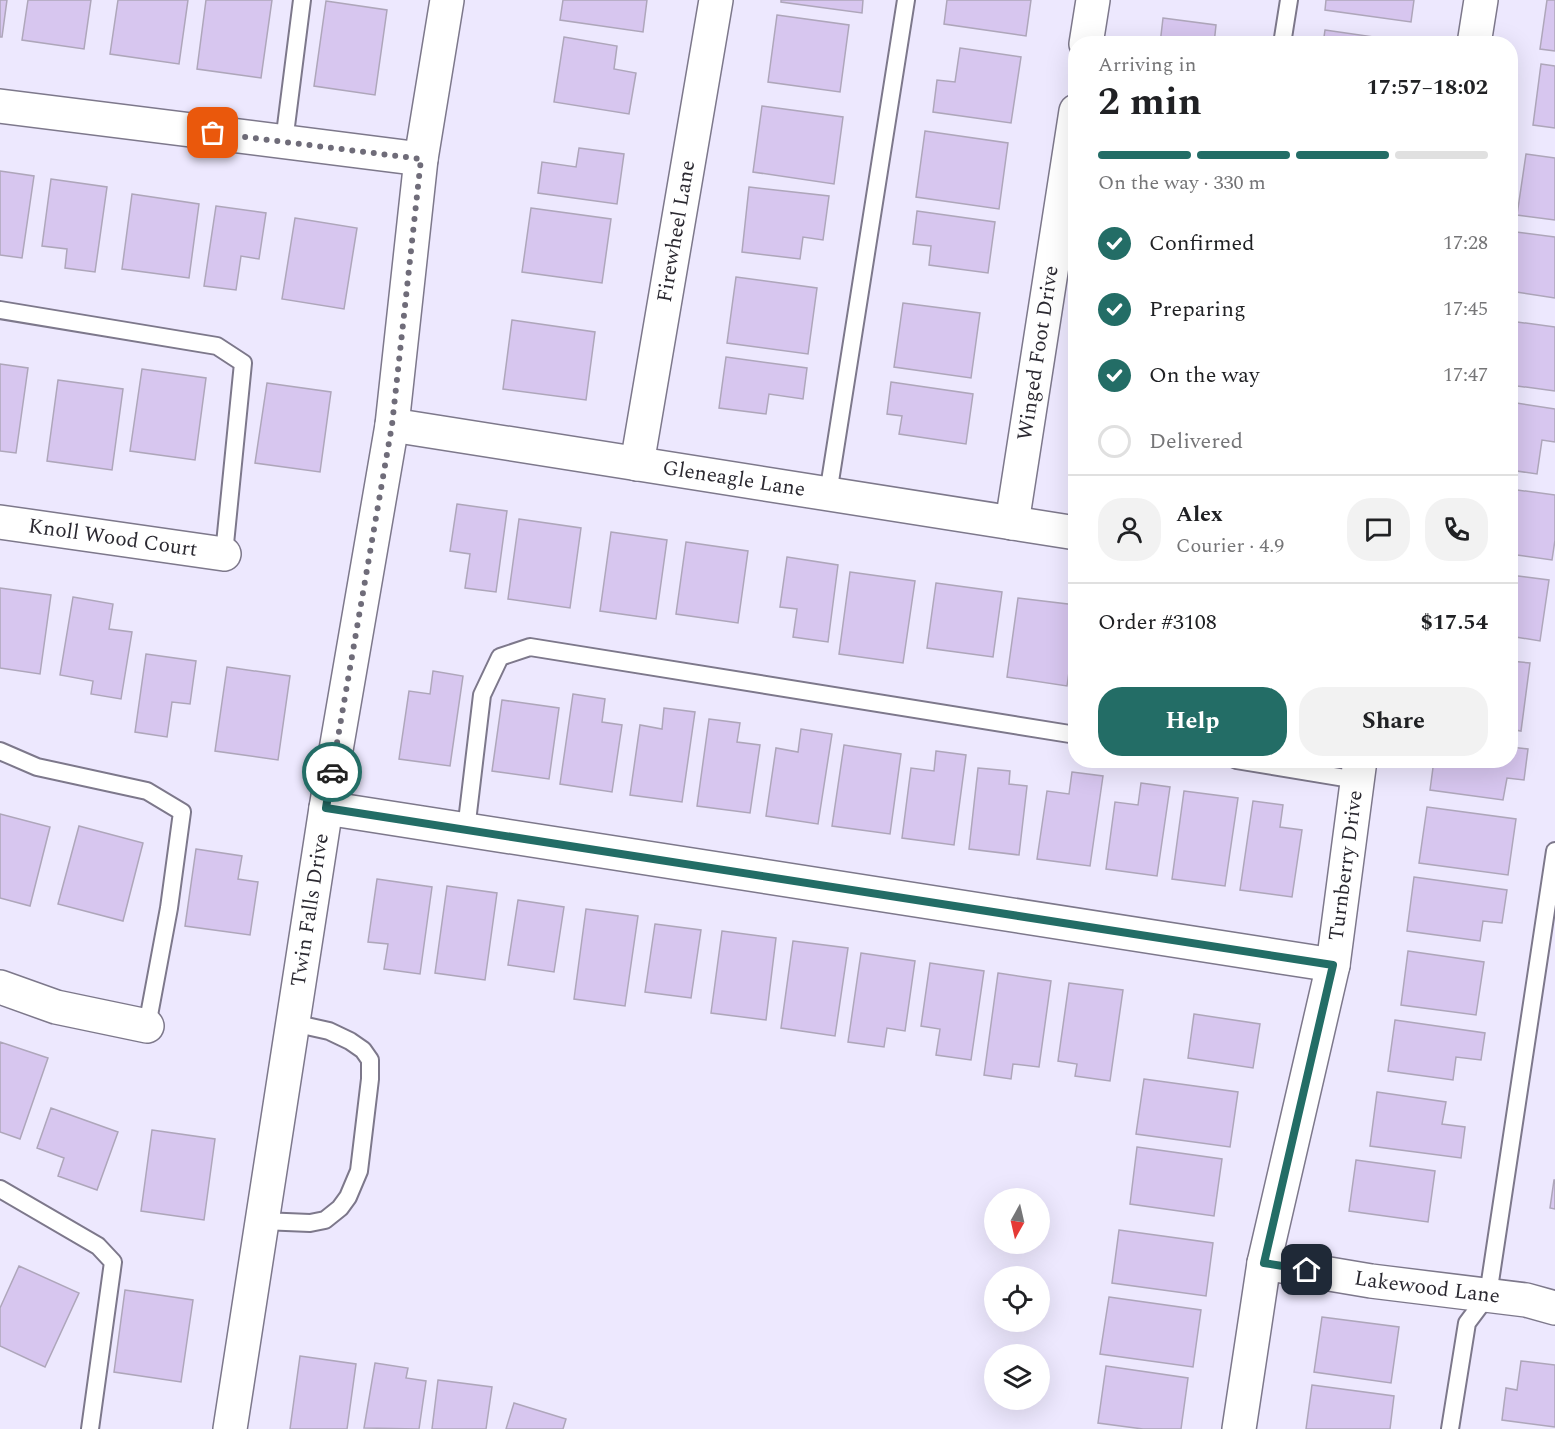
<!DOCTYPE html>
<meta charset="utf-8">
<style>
body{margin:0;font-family:Spectral,serif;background:#f2f2f2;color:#202124;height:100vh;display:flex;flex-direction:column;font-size:22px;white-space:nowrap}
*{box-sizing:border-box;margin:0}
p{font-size:20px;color:#757577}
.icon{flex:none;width:33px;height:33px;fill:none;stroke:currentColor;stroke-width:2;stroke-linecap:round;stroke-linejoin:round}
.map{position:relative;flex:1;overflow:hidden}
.side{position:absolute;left:1068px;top:36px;width:450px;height:732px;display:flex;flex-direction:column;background:#fff;border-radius:24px;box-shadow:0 6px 24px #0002}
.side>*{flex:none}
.needle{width:39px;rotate:188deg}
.controls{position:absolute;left:984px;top:1188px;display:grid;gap:12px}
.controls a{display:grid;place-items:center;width:66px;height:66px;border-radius:50%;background:#fff;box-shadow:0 6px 24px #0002;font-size:30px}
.pin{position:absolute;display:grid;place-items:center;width:51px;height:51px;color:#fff;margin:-26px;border-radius:12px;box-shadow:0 3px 9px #0006}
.courier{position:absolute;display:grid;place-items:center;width:60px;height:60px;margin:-30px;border:4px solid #236d66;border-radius:50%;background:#fff;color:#222;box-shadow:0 2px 8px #0007}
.overview em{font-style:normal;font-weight:700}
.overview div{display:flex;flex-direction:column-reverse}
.overview{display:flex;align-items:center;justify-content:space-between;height:102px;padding:0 30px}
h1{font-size:39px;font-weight:700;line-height:45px}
.bar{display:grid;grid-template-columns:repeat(4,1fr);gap:9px 6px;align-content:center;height:72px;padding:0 30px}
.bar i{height:8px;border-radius:4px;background:#e0e0e0}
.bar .selected{background:#236d66}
.bar p{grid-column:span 4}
.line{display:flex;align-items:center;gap:15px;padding:0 30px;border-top:2px solid #e0e0e0}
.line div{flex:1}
.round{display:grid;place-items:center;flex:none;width:63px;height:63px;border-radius:24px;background:#f2f2f2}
ol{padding:0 30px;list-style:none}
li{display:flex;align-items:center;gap:18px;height:66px}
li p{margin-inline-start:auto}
li .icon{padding:6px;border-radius:50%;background:#236d66;color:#fff;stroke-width:4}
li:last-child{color:#757577}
li i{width:33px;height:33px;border:3px solid #e0e0e0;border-radius:50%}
.button{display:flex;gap:12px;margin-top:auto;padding:12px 30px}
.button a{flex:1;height:69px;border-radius:24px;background:#236d66;color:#fff;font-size:24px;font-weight:700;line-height:69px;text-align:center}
.button a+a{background:#f2f2f2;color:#202124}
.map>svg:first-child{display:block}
.building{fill:#d7c6ef;stroke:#aea6ba;stroke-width:1.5}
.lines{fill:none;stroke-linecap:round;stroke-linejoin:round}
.service-casing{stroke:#7d788b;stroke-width:20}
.minor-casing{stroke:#7d788b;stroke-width:36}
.tertiary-casing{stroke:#7d788b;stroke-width:36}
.service{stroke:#fff;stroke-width:16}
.minor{stroke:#fff;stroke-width:33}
.tertiary{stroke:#fff;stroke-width:33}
.done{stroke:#6f6c79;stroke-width:6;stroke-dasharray:0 10.8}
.route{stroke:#236d66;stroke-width:8}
.labels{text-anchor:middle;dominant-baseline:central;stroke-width:5;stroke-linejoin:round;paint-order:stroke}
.street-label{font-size:21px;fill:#2b2931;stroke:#fff}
</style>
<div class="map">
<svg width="1555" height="1429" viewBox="0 0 1555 1429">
<rect width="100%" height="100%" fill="#ede8fe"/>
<path class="building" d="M0,0H7L2,37H0Z
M28,0H91L84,49L22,40Z
M118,0H188L179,64L110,54Z
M206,0H272L261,78L197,69Z
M563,0H647L643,32L560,20Z
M781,0H863L862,13L781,2Z
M947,0H1031L1026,36L944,24Z
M1326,0H1414L1411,22L1325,10Z
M1547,0H1555V51L1540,49Z
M326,1L387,10L375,95L314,86Z
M777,15L849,25L840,92L768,82Z
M1163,18L1216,25L1214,44H1160Z
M1325,30L1409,42L1408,44H1323Z
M564,37L617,46L614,69L636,73L629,114L554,102Z
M960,48L1021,57L1011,123L933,112L937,80L955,82Z
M1541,64L1555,66V128L1533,125Z
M762,106L843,117L834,184L753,172Z
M925,131L1008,143L999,209L916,197Z
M579,148L624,154L617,204L538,193L542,162L576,167Z
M1526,154L1555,158V220L1517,215Z
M0,171L34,176L22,258L0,255Z
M51,179L107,187L95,272L65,268L67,249L42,246Z
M749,187L829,196L823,240L803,237L800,259L742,252Z
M132,194L199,204L189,278L122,269Z
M216,206L266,213L259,259L241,256L236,290L204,286Z
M531,208L611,219L602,283L522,272Z
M917,211L995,222L988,273L929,265L931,246L913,244Z
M295,218L357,228L344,309L282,299Z
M1516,232L1555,237V298L1510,291V270Z
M736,277L817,288L808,354L727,343Z
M903,303L980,313L971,378L894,367Z
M512,320L595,332L586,400L503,389Z
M1510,321L1555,327V391L1510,385Z
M726,357L807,368L803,399L769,394L766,414L719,408Z
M0,364L28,368L16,453L0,451Z
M142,369L206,378L195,460L130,451Z
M58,380L123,389L112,470L47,461Z
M891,382L973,394L966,444L899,434L902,416L887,414Z
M267,383L331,392L320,472L255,463Z
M1510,402L1555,409V442L1542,440L1537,474L1510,470Z
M1510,489L1555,495V540L1552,560L1510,554Z
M457,504L507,511L496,592L465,588L470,554L450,551Z
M519,519L581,528L570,608L508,599Z
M611,532L667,540L656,619L600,611Z
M686,542L748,551L738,623L676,614Z
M787,557L838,565L828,642L793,637L797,609L780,607Z
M850,572L915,581L903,663L839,654Z
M1510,575L1549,580L1540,641L1510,636Z
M936,583L1002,592L993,657L927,648Z
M0,588L51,595L40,674L0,668Z
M73,597L113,604L109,629L132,632L121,699L91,694L93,681L60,675Z
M1018,598L1076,605V623L1067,686L1007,677Z
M146,654L196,661L190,704L172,702L167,737L135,732Z
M1510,661L1530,663L1521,731L1510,729Z
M227,667L290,676L278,760L215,751Z
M433,671L463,676L450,766L399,759L409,691L430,694Z
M573,694L605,699L602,722L622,725L612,792L560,784Z
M502,700L559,708L549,779L492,771Z
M664,708L695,712L682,802L630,795L640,725L662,729Z
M709,719L740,723L737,742L760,745L750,813L697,806Z
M801,729L832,734L818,824L766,816L776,748L798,752Z
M844,745L901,754L890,834L832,826Z
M1510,747L1528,749L1524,780L1507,778L1503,800L1430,790L1434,760H1510Z
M936,751L966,755L954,845L902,838L911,768L934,771Z
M978,768L1010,771L1009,784L1027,786L1019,855L969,849Z
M1072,772L1103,776L1090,866L1037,859L1047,791L1069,794Z
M1141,783L1170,787L1157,876L1106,869L1115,802L1138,805Z
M1184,791L1238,798L1225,886L1172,879Z
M1253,801L1283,805L1280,827L1302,830L1292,897L1240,890Z
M1427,807L1516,819L1508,875L1419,863Z
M0,814L50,827L30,906L0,898Z
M79,826L143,843L123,921L58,904Z
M196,849L242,856L238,879L258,882L250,935L185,926Z
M1414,877L1507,890L1502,923L1483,921L1480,941L1407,931Z
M377,879L432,887L420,974L384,969L388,944L368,942Z
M447,886L497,893L485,980L435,973Z
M518,900L564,907L554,972L508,965Z
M586,909L638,916L625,1006L574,999Z
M655,924L701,930L691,998L645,992Z
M722,931L776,938L766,1020L711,1013Z
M793,941L848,948L835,1036L781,1028Z
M1408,951L1484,962L1476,1015L1401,1005Z
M861,953L915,961L905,1031L887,1028L884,1047L848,1042Z
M930,963L984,971L971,1060L936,1055L940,1029L921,1026Z
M998,973L1051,981L1039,1067L1013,1064L1011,1079L984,1075Z
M1069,983L1123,990L1110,1081L1075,1076L1077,1064L1058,1061Z
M1194,1014L1260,1024L1253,1068L1188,1058Z
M1395,1020L1485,1033L1481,1060L1456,1057L1453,1080L1388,1071Z
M0,1042L48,1058L20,1139L0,1132Z
M1144,1079L1238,1092L1230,1147L1136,1134Z
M1377,1092L1446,1102L1442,1124L1465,1127L1461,1158L1370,1146Z
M51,1108L118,1132L97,1190L58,1176L64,1158L37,1148Z
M152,1130L215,1139L204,1220L141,1211Z
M1137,1147L1222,1159L1214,1216L1130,1204Z
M1356,1160L1435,1171L1428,1222L1349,1211Z
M1554,1180H1555V1209L1550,1208Z
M1119,1230L1213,1243L1206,1296L1112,1283Z
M19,1266L79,1293L45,1367L0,1346V1308Z
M125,1290L193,1300L181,1382L114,1372Z
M1109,1297L1201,1310L1193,1367L1100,1354Z
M1322,1317L1399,1327L1391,1383L1314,1372Z
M300,1356L356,1364L347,1429H290Z
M1521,1361L1555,1365V1427L1502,1420L1506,1388L1517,1390Z
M375,1363L408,1368L406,1378L426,1381L419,1429L364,1428Z
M1106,1366L1188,1378L1181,1429H1143L1098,1423Z
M438,1380L492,1387L486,1429H432Z
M1312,1385L1394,1396L1390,1429H1306Z
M514,1403L566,1419L563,1429H506Z"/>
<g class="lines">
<defs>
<path id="service" d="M1282,44L1289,0
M284,142L302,0
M0,310L217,346L243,363L224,554
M828,494L906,0
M0,751L37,767L147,791L182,812L169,908L147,1026
M1236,760L1357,780
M466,830L482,695L500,657L530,647L1076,735
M0,1189L98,1246L113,1262L90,1429
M262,1221L310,1223L325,1220L340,1208L348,1197L359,1171L370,1079V1060L363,1050L350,1041L329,1031L293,1023
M1450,1429L1467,1323L1488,1295L1555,851"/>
<g id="minor">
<path d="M1086,44L1093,0"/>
<path d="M1474,44L1481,0"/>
<path d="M0,106L421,159"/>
<path id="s1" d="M392,425L1076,533"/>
<path id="s2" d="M637,464L716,0"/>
<path id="s3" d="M0,522L224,554"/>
<path id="s4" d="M1012,523L1076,111"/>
<path d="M326,808L1333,965"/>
<path d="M0,987L56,1007L147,1026"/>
<path id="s5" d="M1264,1263L1371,1281L1526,1300L1555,1308"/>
<path id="s6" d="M1239,1429L1264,1263L1333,965L1360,760"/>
</g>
<g id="tertiary">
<path id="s7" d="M230,1429L326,808L392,425L421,159L447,0"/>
</g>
</defs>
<use href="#service" class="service-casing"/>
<use href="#minor" class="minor-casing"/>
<use href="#tertiary" class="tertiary-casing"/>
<use href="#service" class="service"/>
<use href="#minor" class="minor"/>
<use href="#tertiary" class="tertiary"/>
</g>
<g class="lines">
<path class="done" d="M213,133L421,159L392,425L332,772"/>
<path class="route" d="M332,772L326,808L1333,965L1264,1263L1307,1270"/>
</g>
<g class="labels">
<g class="street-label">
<text stroke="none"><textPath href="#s2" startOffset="236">Firewheel Lane</textPath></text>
<text stroke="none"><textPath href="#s4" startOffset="172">Winged Foot Drive</textPath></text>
<text stroke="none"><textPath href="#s1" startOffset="346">Gleneagle Lane</textPath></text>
<text stroke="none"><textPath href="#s3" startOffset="114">Knoll Wood Court</textPath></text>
<text stroke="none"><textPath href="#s6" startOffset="574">Turnberry Drive</textPath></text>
<text stroke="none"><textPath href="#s7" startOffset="525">Twin Falls Drive</textPath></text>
<text stroke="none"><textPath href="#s5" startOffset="165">Lakewood Lane</textPath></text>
</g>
</g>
</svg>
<div class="controls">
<a><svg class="needle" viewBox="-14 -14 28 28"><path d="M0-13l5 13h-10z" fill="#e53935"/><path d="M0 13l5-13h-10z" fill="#757577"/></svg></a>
<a><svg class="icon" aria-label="locate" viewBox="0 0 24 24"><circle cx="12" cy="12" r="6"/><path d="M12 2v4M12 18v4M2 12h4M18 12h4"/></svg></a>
<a><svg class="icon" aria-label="layers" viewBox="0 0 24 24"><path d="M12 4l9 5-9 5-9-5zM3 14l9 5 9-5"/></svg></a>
</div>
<div class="pin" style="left:213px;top:133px;background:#ea580c"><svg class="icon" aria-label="bag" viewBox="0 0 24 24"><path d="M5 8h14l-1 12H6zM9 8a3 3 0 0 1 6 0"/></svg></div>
<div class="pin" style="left:1307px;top:1270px;background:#1f2937"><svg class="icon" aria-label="home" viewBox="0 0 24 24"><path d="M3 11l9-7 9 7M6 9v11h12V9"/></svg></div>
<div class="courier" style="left:332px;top:772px"><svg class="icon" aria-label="car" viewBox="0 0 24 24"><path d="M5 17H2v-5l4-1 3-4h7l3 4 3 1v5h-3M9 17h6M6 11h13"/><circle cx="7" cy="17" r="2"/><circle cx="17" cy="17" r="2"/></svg></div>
<section class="side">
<div class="overview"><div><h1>2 min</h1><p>Arriving in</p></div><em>17:57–18:02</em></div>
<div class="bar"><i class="selected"></i><i class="selected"></i><i class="selected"></i><i></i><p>On the way · 330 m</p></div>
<ol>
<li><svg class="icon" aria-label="check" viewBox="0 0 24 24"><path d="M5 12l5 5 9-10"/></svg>Confirmed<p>17:28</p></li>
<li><svg class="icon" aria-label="check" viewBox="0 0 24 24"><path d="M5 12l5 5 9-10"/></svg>Preparing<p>17:45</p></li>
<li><svg class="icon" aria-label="check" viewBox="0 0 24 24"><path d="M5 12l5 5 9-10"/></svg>On the way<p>17:47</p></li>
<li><i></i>Delivered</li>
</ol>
<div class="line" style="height:108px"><a class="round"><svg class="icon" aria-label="person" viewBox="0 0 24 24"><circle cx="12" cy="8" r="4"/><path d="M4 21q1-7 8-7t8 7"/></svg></a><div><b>Alex</b><p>Courier · 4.9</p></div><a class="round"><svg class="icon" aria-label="chat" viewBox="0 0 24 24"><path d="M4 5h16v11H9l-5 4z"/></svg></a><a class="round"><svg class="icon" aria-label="phone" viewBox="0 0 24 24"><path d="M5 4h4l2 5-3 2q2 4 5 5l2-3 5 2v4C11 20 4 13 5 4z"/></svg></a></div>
<div class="line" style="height:78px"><div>Order #3108</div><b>$17.54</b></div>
<div class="button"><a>Help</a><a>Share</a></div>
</section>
</div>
